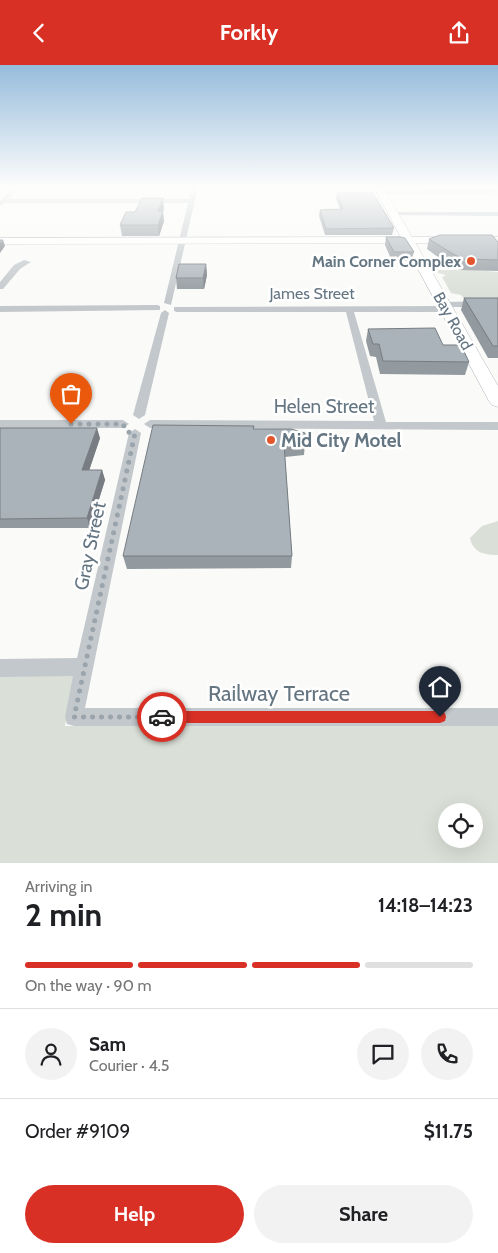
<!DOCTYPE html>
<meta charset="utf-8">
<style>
body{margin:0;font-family:Cabin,sans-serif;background:#f2f2f2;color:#202124;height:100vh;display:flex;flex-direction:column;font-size:19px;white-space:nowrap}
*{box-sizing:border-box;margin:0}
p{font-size:16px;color:#757577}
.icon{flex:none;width:28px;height:28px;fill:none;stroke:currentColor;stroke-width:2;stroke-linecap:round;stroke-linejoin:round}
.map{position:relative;height:798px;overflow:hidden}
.sheet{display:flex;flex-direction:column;background:#fff;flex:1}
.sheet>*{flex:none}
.buttons{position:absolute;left:438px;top:738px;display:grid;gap:10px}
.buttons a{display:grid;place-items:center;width:45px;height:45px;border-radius:50%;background:#fff;box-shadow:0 5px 20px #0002;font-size:25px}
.pin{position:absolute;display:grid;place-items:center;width:42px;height:42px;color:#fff;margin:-51px -21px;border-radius:50% 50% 50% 0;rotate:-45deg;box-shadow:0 0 5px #0007}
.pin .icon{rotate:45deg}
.courier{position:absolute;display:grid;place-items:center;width:50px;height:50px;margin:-25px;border:4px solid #d93025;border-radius:50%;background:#fff;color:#222;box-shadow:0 1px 6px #0007}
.headline em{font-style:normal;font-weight:800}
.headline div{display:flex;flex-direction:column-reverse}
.headline{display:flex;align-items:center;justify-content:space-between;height:85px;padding:0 25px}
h1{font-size:32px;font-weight:800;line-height:38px}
.bar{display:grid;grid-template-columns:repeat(4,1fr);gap:8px 5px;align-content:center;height:60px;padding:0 25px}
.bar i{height:6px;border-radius:4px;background:#e0e0e0}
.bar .selected{background:#d93025}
.bar p{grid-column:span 4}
.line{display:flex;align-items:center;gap:12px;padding:0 25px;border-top:1px solid #e0e0e0}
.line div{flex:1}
.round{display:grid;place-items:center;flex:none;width:52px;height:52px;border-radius:26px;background:#f2f2f2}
.button{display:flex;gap:10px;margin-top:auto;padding:10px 25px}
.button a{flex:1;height:58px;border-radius:30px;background:#d93025;color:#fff;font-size:20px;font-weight:800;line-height:58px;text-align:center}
.button a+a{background:#f2f2f2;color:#202124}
header{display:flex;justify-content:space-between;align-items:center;height:65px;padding:0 25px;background:#d93025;color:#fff;font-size:22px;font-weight:800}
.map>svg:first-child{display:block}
.green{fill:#dadfd7;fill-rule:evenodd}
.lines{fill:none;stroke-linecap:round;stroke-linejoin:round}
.secondary-casing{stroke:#b3babf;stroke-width:1}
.primary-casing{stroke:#b5babe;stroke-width:1}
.street{fill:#c3c8cc;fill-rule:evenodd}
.secondary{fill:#fff;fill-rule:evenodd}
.primary{fill:#fff;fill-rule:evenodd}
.wall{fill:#929a9f}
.shaded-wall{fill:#777d82}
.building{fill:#aab3b9;stroke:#777d82}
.route{fill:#d93025}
.done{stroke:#99a4ac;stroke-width:5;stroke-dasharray:0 9}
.poi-dot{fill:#e4572e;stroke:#fff;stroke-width:2}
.labels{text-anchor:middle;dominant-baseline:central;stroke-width:5;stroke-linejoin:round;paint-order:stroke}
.far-poi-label{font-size:16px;font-weight:bold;fill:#657683;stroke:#fff;text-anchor:end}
.far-street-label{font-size:16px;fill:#657683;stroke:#fff}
.street-label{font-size:19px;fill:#657683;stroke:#fff}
.poi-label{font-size:19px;font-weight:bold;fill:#657683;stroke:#fff;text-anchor:start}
.near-street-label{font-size:22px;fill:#657683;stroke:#fff}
</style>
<header><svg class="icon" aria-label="back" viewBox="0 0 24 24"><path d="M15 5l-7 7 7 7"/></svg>Forkly<svg class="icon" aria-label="share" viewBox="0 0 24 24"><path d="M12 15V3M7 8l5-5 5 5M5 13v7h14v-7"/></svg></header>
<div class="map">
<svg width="498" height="798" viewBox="0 0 498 798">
<rect width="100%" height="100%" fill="#fafaf8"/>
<path class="green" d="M438,205H474L498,207V234L466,236L461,230L451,228L442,212L446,210L438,208Z
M498,456V490C485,490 473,488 470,473L482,461Z
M76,608L65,661L498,660V798H0V610ZM446,746H474V774H446Z"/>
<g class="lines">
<defs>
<path id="secondary" d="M498,172V178L0,179V173Z"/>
<path id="primary" d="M374,122H383L498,321V342L492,340L489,336Z"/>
</defs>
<use href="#secondary" class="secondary-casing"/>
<use href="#primary" class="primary-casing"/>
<path class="street" d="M14,122H20L8,134H189L192,122H198L171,240L164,238L188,138H5L0,141V136Z
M498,124V128L381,129L378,127L381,125Z
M394,147H498V151L392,150V148Z
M24,195L31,197L20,204L3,224H0V217L14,200Z
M498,236V242H449V246L446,247H354L386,357H498V365L150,363L144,359L150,355L374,356L346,247H177L174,246V242L441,241V238L444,237Z
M157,240L160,241V245L0,247V241Z
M165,245L169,248L145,350L139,354L133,350L161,248Z
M0,355H123L129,359L123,363H0Z
M135,364L141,368L85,643H498V661H74L67,659L65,652L73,611L0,612V594L77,593L129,368Z"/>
<use href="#secondary" class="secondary"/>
<use href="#primary" class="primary"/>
</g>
<path class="wall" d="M337,128L394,163L392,170H325L319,151L320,145L340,144L336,134Z
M164,142L163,147L164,156L159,171H122L120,160L135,147Z
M386,172L414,187L411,196H392L385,180Z
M429,174L498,177V206L460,205L449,200L427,184Z
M206,199L207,210L204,224H177L176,213Z
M464,233H498V293H488L461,245Z
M368,264L443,280L469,297L465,310L380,309L376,292L370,291L366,276Z
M0,363L100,373L89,405H102L105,415L90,463H0Z
M253,364L305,377L304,390L285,392L292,491L291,503L127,504L123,491Z"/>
<path class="shaded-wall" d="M163,133L164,142L163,147L164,156L159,171L158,160V146Z
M3,175L5,181L0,188V179Z
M206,199L207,210L204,224L203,213Z
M97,363L100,373L86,415L82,405Z
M102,405L105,415L90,463L87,453Z"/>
<path class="building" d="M337,128H373L394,163L326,164L320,145L343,144Z
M142,133H163L158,146H163L158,160H120L126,147H135Z
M440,170H492L498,177V195L463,194L453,189L429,174Z
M386,172H401L405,173L414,187H394Z
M0,175H3L0,179Z
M179,199H206L203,213H176Z
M464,233H498V281H493Z
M435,263L443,280H461L469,297L383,296L379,279H373L368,264Z
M153,360L254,361L253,364H291L305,368V377L284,379L292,491H123Z
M0,363H97L82,405H102L87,453L0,454Z"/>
<linearGradient id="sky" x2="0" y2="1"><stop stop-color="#96bcdc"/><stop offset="0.52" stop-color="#fdfdfc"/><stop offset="1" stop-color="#fdfdfc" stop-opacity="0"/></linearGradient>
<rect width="498" height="234" fill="url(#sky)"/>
<path class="route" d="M162,646H440L445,648L446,652L445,656L440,658H162L157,656L155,652L157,648Z"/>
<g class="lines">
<path class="done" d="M71,359H123L127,367L135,368L74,652H162"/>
</g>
<g class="poi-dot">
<circle cx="471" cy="196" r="5"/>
<circle cx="271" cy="375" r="5"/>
</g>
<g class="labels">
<g class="far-poi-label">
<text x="461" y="196">Main Corner Complex</text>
</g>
<g class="far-street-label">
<text x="312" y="228">James Street</text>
<text transform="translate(453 256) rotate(61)">Bay Road</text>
</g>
<g class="street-label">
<text x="324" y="341">Helen Street</text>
<text transform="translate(90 481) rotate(-78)">Gray Street</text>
</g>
<g class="poi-label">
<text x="281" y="375">Mid City Motel</text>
</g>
<g class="near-street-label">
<text x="279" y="628">Railway Terrace</text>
</g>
</g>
</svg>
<div class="buttons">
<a><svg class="icon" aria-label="locate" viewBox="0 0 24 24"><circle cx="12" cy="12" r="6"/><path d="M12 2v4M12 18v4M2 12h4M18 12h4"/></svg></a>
</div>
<div class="pin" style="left:71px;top:359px;background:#ea580c"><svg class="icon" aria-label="bag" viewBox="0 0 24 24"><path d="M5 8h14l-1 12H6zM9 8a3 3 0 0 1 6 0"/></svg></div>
<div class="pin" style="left:440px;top:652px;background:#1f2937"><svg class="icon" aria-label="home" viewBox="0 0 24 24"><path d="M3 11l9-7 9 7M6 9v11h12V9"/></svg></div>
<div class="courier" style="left:162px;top:652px"><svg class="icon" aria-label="car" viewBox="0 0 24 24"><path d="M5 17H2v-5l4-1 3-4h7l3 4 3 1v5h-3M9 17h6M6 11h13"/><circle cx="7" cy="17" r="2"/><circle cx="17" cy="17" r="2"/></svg></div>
</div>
<section class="sheet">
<div class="headline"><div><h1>2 min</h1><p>Arriving in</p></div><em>14:18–14:23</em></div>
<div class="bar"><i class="selected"></i><i class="selected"></i><i class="selected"></i><i></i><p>On the way · 90 m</p></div>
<div class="line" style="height:90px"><a class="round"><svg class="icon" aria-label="person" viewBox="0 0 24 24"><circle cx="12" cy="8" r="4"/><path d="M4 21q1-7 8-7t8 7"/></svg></a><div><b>Sam</b><p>Courier · 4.5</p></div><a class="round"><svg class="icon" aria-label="chat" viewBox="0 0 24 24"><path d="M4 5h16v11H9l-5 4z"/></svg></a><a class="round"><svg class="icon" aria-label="phone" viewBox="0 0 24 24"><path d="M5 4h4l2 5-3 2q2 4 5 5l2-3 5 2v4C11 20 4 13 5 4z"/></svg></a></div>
<div class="line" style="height:65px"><div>Order #9109</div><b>$11.75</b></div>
<div class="button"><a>Help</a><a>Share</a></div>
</section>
